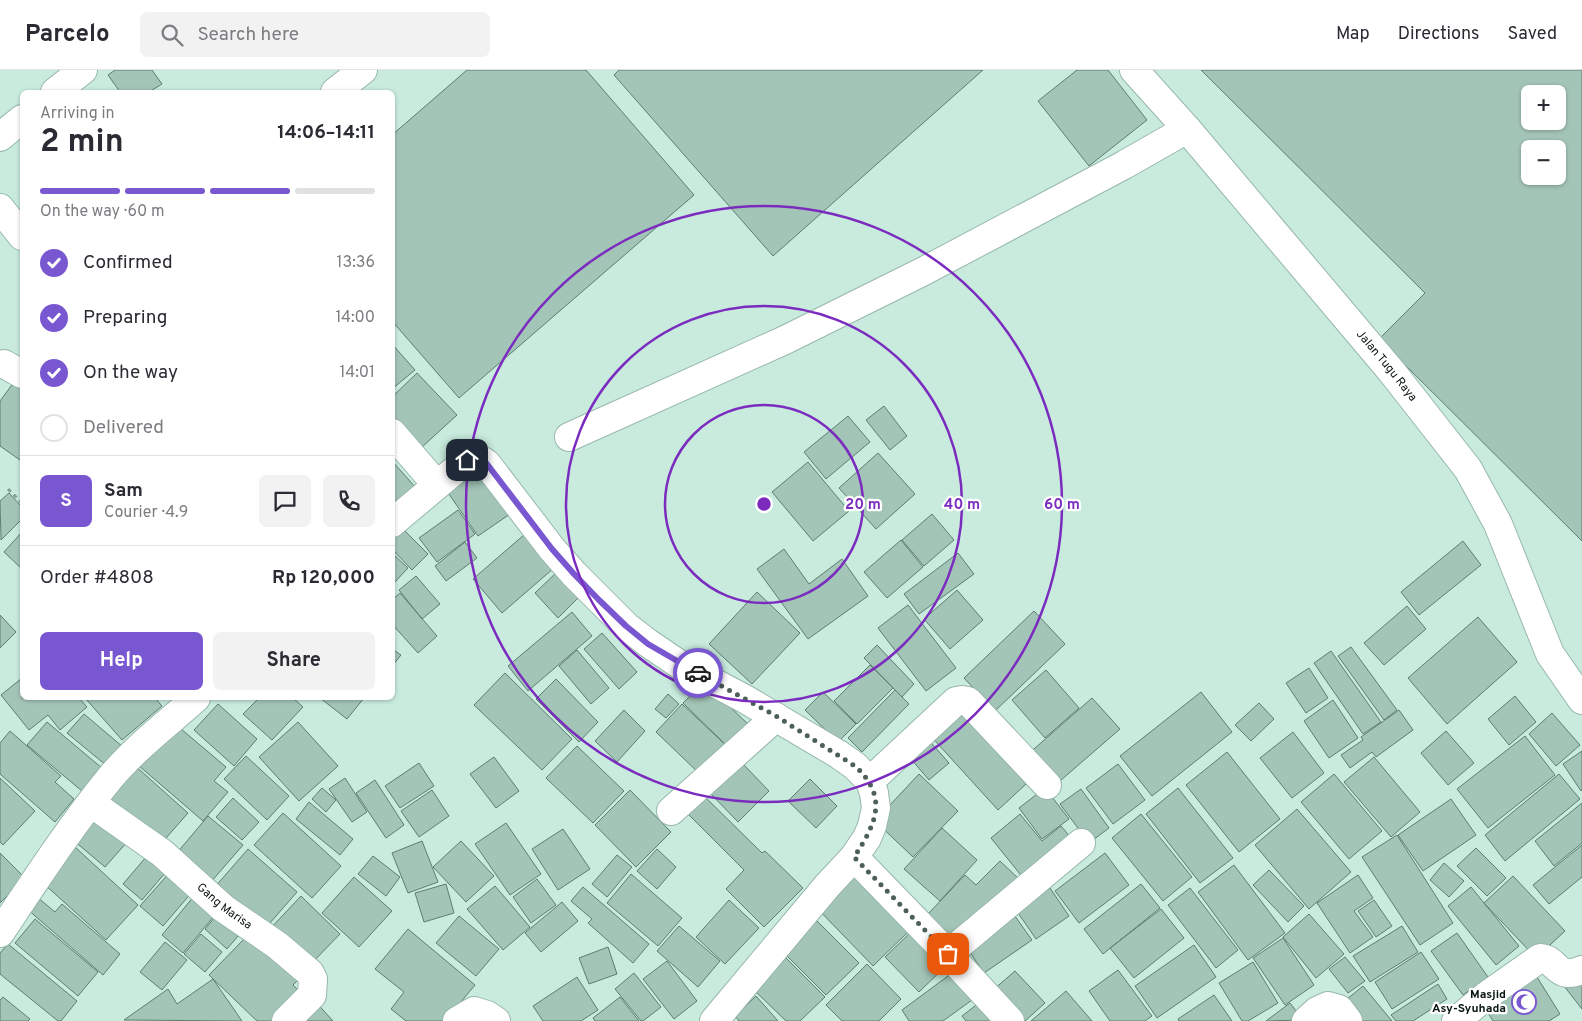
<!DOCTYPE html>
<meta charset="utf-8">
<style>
body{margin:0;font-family:Overpass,sans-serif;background:#f2f2f3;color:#2b2b33;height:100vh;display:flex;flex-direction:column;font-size:19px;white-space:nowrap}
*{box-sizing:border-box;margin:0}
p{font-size:16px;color:#7c7c81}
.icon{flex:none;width:28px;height:28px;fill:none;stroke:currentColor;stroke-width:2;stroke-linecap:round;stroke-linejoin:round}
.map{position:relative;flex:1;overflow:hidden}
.details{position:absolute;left:20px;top:20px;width:375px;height:610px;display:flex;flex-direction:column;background:#fff;border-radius:8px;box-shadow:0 1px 4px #0004}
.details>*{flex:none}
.buttons{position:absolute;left:1521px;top:15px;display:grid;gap:10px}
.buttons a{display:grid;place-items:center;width:45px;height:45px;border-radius:8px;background:#fff;box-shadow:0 1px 4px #0004;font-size:25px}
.pin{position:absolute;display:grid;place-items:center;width:42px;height:42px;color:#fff;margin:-21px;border-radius:10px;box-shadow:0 2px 8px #0006}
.courier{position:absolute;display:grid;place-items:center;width:50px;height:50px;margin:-25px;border:4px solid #7957d1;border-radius:50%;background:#fff;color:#222;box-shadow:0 1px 6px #0007}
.overview em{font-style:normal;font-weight:700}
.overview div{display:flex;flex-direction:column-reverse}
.overview{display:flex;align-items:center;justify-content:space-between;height:85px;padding:0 20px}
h1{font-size:32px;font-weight:700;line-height:38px}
.bar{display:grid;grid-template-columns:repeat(4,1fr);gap:8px 5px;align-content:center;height:60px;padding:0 20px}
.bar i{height:6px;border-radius:4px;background:#e1e1e2}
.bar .on{background:#7957d1}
.bar p{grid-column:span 4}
.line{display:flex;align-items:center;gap:12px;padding:0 20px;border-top:1px solid #e1e1e2}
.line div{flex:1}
.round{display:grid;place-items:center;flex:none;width:52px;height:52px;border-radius:8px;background:#f2f2f3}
ol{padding:0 20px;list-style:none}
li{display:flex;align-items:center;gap:15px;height:55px}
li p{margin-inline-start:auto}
li .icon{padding:5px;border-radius:50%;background:#7957d1;color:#fff;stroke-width:4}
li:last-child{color:#7c7c81}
li i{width:28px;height:28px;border:2px solid #e1e1e2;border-radius:50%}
.button{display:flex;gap:10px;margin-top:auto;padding:10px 20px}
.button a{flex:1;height:58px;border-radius:8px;background:#7957d1;color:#fff;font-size:20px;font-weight:700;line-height:58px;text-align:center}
.button a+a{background:#f2f2f3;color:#2b2b33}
header{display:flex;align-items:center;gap:30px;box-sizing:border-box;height:70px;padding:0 25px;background:#fff;border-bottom:1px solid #e1e1e2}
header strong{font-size:24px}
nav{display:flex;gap:28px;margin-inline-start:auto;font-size:18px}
.search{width:350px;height:45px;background:#f2f2f3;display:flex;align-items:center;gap:12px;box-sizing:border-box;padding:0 18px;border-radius:8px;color:#7c7c81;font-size:19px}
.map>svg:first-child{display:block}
.building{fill:#a3c5b7;stroke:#5d7d71;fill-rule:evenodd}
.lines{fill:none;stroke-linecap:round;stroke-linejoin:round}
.minor-casing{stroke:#97b8aa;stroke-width:30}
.path{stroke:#86a197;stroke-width:3;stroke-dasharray:4 4;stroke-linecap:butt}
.minor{stroke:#fff;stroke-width:28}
.done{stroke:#4c6058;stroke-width:5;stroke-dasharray:0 9}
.route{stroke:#7957d1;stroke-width:6}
.ring{fill:none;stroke:#7b2cbf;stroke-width:2.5}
.labels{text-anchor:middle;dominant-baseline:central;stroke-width:4.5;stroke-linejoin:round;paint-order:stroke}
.street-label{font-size:12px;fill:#091511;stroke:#fff}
.poi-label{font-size:12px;font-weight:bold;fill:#091511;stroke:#fff;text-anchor:end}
.centre{fill:#7b2cbf;stroke:#fff;stroke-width:2.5}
.ring-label{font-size:15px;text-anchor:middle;font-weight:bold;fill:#7b2cbf;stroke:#fff;stroke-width:4.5;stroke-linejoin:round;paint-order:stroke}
</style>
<header>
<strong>Parcelo</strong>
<div class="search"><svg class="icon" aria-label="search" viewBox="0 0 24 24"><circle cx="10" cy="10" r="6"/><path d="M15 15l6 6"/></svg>Search here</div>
<nav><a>Map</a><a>Directions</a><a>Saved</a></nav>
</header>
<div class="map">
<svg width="1582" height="951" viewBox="0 0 1582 951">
<rect width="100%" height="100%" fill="#c8ebdd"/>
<path class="building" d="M115,0H152L162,14L149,22H120L108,5Z
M467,0H586L694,125L459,328L392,251V65Z
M619,0H983L773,186L614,5Z
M1077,0H1108L1147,50L1089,96L1038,31Z
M1201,0H1582V471L1379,269L1425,223ZM1530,24H1558V51H1530ZM1530,79H1558V106H1530Z
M392,274L415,300L392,319Z
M417,303L457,345L421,378L392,348V327Z
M17,308L22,313V386L20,390L0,376V331Z
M884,336L907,366L890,380L866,350Z
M848,346L870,372L826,409L804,382Z
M878,383L915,424L876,459L839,418Z
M392,391L417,419L392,440Z
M808,392L849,441L813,471L772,422Z
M476,395L510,444L478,466L444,417Z
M9,423L22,437V449L1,470L0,431Z
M458,440L475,464L437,492L419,468Z
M932,444L954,470L924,496L902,470Z
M396,452L428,484L412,500L392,479V456Z
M22,462V499L4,482Z
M525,464L554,498L502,543L473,509Z
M901,470L923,497L887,528L864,502Z
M1463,471L1481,495L1419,545L1401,522Z
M465,472L477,488L446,511L435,496Z
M784,479L809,514L842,489L868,526L808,569L757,499Z
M392,483L408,498L394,513L392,511Z
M958,483L974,504L919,544L904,524Z
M559,500L582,524L558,548L535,523Z
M416,506L440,534L422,549L399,520Z
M957,520L983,550L950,579L924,549Z
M757,522L800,563L752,614L709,574Z
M400,523L437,566L418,583L392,554V530Z
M908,535L956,598L926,621L878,558Z
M1407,536L1426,559L1384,595L1364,573Z
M1034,541L1065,574L995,641L964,608Z
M572,542L592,566L528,621L508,596Z
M0,545L16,562L0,578Z
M1478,547L1517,592L1447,654L1408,608Z
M602,563L637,602L619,619L584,579Z
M877,575L914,614L902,627L864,588Z
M1351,577L1397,640L1384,650L1338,586Z
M392,579L401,585L392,596Z
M577,580L609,618L591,634L559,596Z
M1331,581L1381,652L1363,664L1314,593Z
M870,595L893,618L857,654L834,631Z
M1309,598L1328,628L1306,643L1286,613Z
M1046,600L1079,638L1045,668L1012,630Z
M505,603L572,669L542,700L474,635Z
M22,608V628H79L87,637L60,660L48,645L29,660L1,625Z
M556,609L598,652L579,672L536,629Z
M704,612L751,657L730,679L683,633Z
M895,620L909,634L862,682L848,668Z
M823,622L856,654L838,672L805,640Z
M1201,622L1232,662L1152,726L1120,686Z
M668,624L679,634L666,648L655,639Z
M1515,626L1536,652L1509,675L1488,649Z
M85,628H155L162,636L122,670Z
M259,628H293L303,637L272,670L243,644Z
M320,628H364L347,649Z
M1092,628L1120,659L1053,717L1026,686Z
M1333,630L1358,668L1329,688L1304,651Z
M1259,633L1274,649L1251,671L1235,655Z
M218,634L257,669L234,696L194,660Z
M682,634L730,679L703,707L656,662Z
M957,638L1026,714L998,740L928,663Z
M624,640L645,661L617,692L595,671Z
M1399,640L1413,660L1376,687L1372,682L1350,698L1341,685L1363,670L1361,667Z
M1552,643L1580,675L1556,696L1529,664Z
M84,644L123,677L107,696L67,663Z
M47,652L102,698L82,721L27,675Z
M298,652L338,696L299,731L259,687Z
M174,653L226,697L214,711L228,722L203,751L138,695Z
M10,661L61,706L55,712L74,729L55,752L0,704V673Z
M1446,661L1474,693L1448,715L1421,683Z
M1293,662L1324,703L1292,728L1260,688Z
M925,666L949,693L929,710L905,682Z
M1525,666L1555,705L1488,758L1457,719Z
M577,676L624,721L593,753L546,708Z
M1582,681V720L1581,721L1563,694Z
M1227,682L1280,749L1239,782L1186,715Z
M246,686L289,726L267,750L224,709Z
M494,687L519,721L496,738L470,704Z
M1374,687L1420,742L1391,767L1344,712Z
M131,692L188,743L159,776L102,724Z
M419,693L434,716L400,738L385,716Z
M742,693L769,721L738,752L711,724Z
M1118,694L1145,730L1113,754L1086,718Z
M919,704L958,741L913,787L875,751Z
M1334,704L1382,761L1349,789L1301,732Z
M1559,704L1580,729L1505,791L1485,765Z
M0,708L35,741L3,775L0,772Z
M345,708L367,742L352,752L329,719Z
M810,709L837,736L816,758L788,731Z
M375,710L404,755L386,768L356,723Z
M322,718L336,730L326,742L312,729Z
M1045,718L1069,749L1042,769L1019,738Z
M1178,718L1233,788L1200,813L1146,744Z
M1081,719L1109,758L1089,773L1060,734Z
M432,720L449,746L419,767L401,741Z
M630,720L671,762L636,797L595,755Z
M700,722L762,783L765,781L803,818L764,857L726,819L744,800L683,739Z
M233,728L259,752L242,770L216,747Z
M1451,729L1476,765L1423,801L1398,765Z
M309,732L353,769L340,785L296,749Z
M1582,733V773L1554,796L1535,771Z
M1297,739L1351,802L1309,839L1255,775Z
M96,743L128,771L105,797L73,770Z
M283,743L341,796L312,828L254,775Z
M1020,744L1042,771L1061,756L1076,774L1028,814L991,768Z
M1141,744L1192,807L1163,831L1112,768Z
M208,746L243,775L204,820L171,790Z
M506,753L541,804L510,825L475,774Z
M942,758L977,790L940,831L904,799Z
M563,759L590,799L558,820L532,779Z
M1397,765L1453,853L1420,875L1362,787Z
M422,771L438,812L408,823L392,783Z
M461,771L494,806L466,832L433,797Z
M1582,775V807L1549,834L1533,815Z
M75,777L138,835L106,870L43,813Z
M1476,778L1506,808L1487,826L1457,796Z
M248,779L297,822L263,861L214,818Z
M657,779L676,797L657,819L637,801Z
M152,780L171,796L142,830L123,814Z
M0,783L25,808L0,833Z
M1105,783L1129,815L1079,853L1055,821Z
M617,785L632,797L607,827L592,814Z
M373,786L400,807L386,826L358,804Z
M1000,791L1021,811L958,873L928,844L965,805L976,815Z
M1444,793L1464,811L1449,827L1430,810Z
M1234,795L1285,863L1248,890L1198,822Z
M850,798L910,860L873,896L813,834Z
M1269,800L1304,836L1288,852L1253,815Z
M170,802L193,821L163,856L140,836Z
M631,804L682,848L658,876L607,833Z
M1358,805L1373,828L1354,841L1373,867L1350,883L1317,833Z
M1513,806L1565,861L1536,888L1484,833Z
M354,807L392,841L359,877L322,843Z
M537,809L556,835L531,853L513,827Z
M446,814L454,843L424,852L415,823Z
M1141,814L1160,838L1103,884L1084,859Z
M495,816L530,857L503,880L467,839Z
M583,817L649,874L633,893L588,853L592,849L571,831Z
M1471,817L1519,876L1496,895L1448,836Z
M1050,818L1069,846L1036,869L1016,840Z
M1190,818L1238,880L1216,898L1168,835Z
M194,826L216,844L183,883L162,865Z
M301,826L340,864L307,898L268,861Z
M37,827L55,842L62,834L120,884L103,905L27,839Z
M729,830L759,858L725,894L696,867Z
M1374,830L1392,856L1376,867L1358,841Z
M562,832L578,851L541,882L525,863Z
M222,839L244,859L227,879L205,859Z
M1161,839L1184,868L1134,908L1110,878Z
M1012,842L1032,870L984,903L965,875Z
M1309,844L1344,884L1316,908L1283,867Z
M459,846L499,879L476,906L436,873Z
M35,849L98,902L78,926L15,873Z
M817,851L859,893L826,925L784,883Z
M679,856L720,891L698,917L657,881Z
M1402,856L1418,882L1370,912L1353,886Z
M915,858L949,893L919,922L885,887Z
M408,859L475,915L445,951H406L391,939L404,922L375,899Z
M1457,863L1488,907L1463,925L1431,881Z
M201,864L222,882L205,902L184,884Z
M246,867L303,905L293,915L305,927L283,951H257L209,905Z
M1283,868L1314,915L1285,935L1253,888Z
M165,872L187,890L162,920L140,902Z
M8,874L77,931L61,951H58L0,904V883Z
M1194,875L1216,907L1157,948L1135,916Z
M608,877L617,904L589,914L579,888Z
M1421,882L1439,909L1392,939L1375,912Z
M784,886L825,927L800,951H786L752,918Z
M1345,887L1365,911L1348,923L1329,899Z
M667,891L697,931L674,949L643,909Z
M1253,892L1278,933L1248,951H1242L1219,913Z
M867,894L901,929L879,951H842L826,935Z
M1532,899L1560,944L1549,951H1493L1481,932Z
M1118,900L1152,946L1145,951H1110L1089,921Z
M1015,901L1045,933L1025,951H1018L992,921Z
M634,903L661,937L643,951H641L615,919Z
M952,903L972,930L943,951H909L902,940Z
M1582,903V939L1564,916Z
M577,907L598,940L581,951H543L533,936Z
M213,909L242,951L124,950L168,919L177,934Z
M1438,914L1447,929L1413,951H1396L1391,945Z
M1363,916L1392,951H1355L1341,934Z
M1066,921L1092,951H1031Z
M1214,925L1232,951H1179L1178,949Z
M756,926L778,951H739L735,946Z
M3,927L30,949L28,951H0V930Z
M620,927L639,951H595L593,948Z
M314,930L333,951H291Z
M980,932L995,951H966L962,946Z
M1290,933L1303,950L1266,951Z"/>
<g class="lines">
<defs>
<g id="minor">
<path id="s1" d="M1134,0L1187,59L1392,302L1468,399L1498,454L1550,584L1582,630"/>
<path d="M55,22L83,0"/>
<path d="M335,22L363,0"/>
<path d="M0,67L22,49"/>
<path d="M0,138L22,166"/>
<path d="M4,294L22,304"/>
<path d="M392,363L437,415"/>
<path d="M569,367L785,270L924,201L1124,95L1187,59"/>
<path d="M392,453L467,390C475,387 481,389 487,394L552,479L574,504L626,556L648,573L679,594L745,629L838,684L855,696L870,711L874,723L876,738L872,756L867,768L854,787L827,816L714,951"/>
<path d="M870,711L956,631L962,630L968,631L1047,715"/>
<path id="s2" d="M91,733L162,783L223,838L277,875L310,903L313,909L312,925L286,951"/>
<path d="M671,741L776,647"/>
<path d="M854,787L948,884L1010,951"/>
<path d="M0,863C35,811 70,757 110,708C135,678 168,653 196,628"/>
<path d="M948,884L1081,773"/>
<path d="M457,951L474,941L487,945L496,951"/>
<path d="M1306,951L1317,941L1328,936L1339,939L1348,951"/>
<path d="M1456,951L1486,926L1540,888C1558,889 1555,911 1582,900"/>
</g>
</defs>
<use href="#minor" class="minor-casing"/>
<path class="path" d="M8,419L22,433"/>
<use href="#minor" class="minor"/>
</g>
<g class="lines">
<path class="done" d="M698,603L776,646L855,696C889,727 876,754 854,787L948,884"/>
<path class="route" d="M467,390L477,389L487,394L552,479L574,504L599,530L626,556L648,574L698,603"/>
</g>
<g class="ring">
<circle cx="764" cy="434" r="99"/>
<circle cx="764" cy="434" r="198"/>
<circle cx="764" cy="434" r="298"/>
</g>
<defs>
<symbol id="mosque-ring" viewBox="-11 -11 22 22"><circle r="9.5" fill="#fff" stroke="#7957d1" stroke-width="1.5"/><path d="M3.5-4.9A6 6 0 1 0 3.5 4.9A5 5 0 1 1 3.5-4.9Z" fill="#7957d1"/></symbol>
</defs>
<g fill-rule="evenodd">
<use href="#mosque-ring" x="1510" y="918" width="28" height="28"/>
</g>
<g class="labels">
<g class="street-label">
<text stroke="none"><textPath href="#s1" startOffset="389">Jalan Tugu Raya</textPath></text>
<text stroke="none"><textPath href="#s2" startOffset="169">Gang Marisa</textPath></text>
</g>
<g class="poi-label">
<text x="1506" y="925">Masjid<tspan x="1506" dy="14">Asy-Syuhada</tspan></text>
</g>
</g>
<circle cx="764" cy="434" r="8" class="centre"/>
<g class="ring-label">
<text x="863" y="439">20 m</text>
<text x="962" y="439">40 m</text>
<text x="1062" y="439">60 m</text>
</g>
</svg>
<div class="buttons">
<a>+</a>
<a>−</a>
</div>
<div class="pin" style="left:948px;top:884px;background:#ea580c"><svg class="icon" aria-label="bag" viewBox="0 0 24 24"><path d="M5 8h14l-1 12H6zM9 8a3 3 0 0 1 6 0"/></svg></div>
<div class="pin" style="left:467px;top:390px;background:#1f2937"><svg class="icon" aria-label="home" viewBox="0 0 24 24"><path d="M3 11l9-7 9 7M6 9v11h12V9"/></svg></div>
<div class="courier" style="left:698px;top:603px"><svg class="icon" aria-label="car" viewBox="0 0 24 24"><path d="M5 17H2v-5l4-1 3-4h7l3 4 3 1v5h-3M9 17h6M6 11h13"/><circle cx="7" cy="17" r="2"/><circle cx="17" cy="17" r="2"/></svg></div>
<section class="details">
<div class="overview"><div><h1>2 min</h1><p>Arriving in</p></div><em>14:06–14:11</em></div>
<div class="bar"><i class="on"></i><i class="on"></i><i class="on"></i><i></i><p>On the way · 60 m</p></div>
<ol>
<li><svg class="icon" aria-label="check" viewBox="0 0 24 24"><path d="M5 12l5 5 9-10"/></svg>Confirmed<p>13:36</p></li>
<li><svg class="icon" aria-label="check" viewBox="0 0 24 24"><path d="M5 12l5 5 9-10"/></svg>Preparing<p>14:00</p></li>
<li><svg class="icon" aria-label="check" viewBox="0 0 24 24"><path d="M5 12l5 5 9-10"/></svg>On the way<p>14:01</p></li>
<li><i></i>Delivered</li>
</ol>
<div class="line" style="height:90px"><b class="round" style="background:#7957d1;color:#fff">S</b><div><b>Sam</b><p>Courier · 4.9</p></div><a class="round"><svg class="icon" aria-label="chat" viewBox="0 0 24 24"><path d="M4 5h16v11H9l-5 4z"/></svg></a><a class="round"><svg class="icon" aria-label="phone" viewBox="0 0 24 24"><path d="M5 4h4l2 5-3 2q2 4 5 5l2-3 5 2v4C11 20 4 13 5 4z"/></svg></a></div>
<div class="line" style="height:65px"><div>Order #4808</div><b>Rp 120,000</b></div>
<div class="button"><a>Help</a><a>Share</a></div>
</section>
</div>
